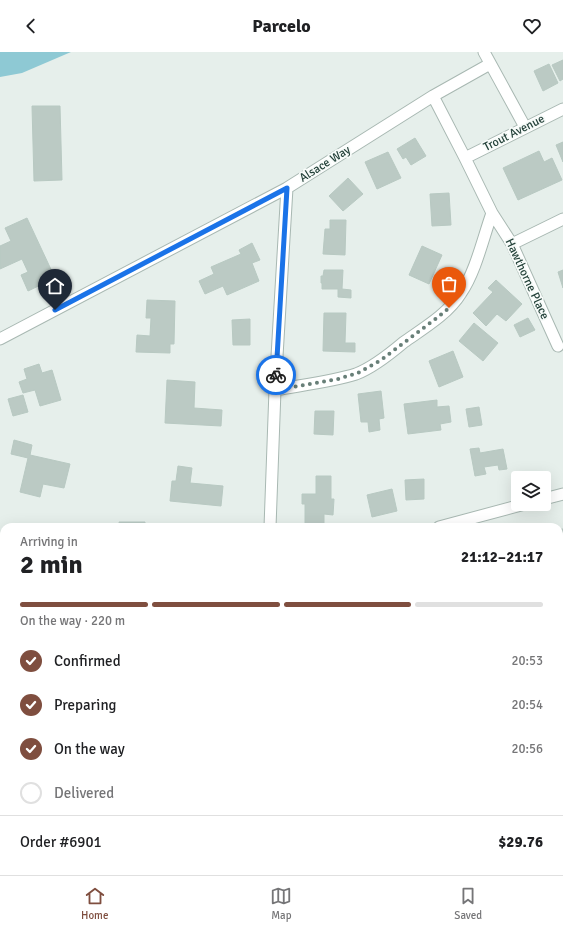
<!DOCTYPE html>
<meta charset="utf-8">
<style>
body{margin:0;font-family:Signika,sans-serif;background:#f2f2f2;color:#202124;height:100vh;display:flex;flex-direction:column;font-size:15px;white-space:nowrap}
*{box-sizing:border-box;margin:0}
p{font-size:13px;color:#757577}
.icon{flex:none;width:22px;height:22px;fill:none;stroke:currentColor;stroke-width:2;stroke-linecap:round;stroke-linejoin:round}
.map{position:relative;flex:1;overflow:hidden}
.sheet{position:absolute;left:0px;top:471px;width:563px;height:352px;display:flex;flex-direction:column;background:#fff;border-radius:12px 12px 0 0;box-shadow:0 4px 16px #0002}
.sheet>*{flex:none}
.fabs{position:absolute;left:511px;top:419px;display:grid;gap:8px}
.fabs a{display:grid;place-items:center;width:40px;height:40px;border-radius:4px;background:#fff;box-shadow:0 4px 16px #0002;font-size:20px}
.pin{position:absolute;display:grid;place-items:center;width:34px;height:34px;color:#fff;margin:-41px -17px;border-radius:50% 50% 50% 0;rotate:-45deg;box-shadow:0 0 4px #0007}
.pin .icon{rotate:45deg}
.courier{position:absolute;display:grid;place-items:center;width:40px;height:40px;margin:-20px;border:3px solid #1a73e8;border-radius:50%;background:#fff;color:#222;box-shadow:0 1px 5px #0007}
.head em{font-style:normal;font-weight:800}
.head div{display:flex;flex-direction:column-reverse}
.head{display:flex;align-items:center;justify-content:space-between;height:68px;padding:0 20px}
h1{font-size:26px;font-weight:800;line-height:30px}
.bar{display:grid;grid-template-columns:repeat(4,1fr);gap:6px 4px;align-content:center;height:48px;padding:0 20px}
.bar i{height:5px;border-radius:3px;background:#e0e0e0}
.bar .on{background:#7f4e3f}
.bar p{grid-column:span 4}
.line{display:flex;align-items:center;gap:10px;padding:0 20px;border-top:1px solid #e0e0e0}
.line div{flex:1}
ol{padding:0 20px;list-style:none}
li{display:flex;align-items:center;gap:12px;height:44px}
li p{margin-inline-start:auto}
li .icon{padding:4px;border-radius:50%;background:#7f4e3f;color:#fff;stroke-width:4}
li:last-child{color:#757577}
li i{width:22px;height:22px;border:2px solid #e0e0e0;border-radius:50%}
header{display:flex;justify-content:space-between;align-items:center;height:52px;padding:0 20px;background:#fff;font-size:18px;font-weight:800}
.menu{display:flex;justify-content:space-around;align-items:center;height:56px;border-top:1px solid #e0e0e0;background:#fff;font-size:11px;color:#757577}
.menu a{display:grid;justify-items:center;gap:2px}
.menu .on{color:#7f4e3f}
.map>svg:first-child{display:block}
.water{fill:#8ec9d4}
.building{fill:#bbcac4;stroke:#b8c9c2}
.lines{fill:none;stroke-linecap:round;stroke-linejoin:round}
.minor-casing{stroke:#a8b8b2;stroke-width:13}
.minor{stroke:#fff;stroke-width:11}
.done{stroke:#687f78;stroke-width:4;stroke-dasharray:0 7.2}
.route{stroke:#1a73e8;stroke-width:5}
.labels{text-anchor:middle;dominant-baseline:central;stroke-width:3.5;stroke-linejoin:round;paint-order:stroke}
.street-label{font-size:12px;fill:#24423a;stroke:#f7fbf9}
</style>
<header><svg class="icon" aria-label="back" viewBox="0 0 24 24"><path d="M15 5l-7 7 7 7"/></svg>Parcelo<svg class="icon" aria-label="heart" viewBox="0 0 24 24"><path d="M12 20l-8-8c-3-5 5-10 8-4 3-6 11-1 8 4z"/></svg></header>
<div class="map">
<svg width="563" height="823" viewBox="0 0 563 823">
<rect width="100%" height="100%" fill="#e6efeb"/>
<path class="water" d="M0,0H71L22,21L0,25Z"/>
<path class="building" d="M563,8V27L560,29L552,13Z
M549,12L558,31L543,39L534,19Z
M32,54H60L62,128L34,129Z
M415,86L426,104L411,113L406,105L403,107L397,97Z
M563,90V110L556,93Z
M539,99L544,110L552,106L562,128L518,148L503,116Z
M388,100L401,126L377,137L365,110Z
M348,126L363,142L343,159L329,144Z
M449,141L451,173L432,174L430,142Z
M27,166L55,226L28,239L21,223L28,220L22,207L0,217V194L11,189L5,176Z
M330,168H346L345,203L323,202L325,177H330Z
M252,191L260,208L252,211L259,229L227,243L223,234L205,242L199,229L214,222L211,215L241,202L239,198Z
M422,194L442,203L429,232L409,223Z
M324,218H343L342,237L351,238V246L338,245V237H322V231H321V224H323Z
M563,218V236L558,220Z
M496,228L522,252L506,269L497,262L486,274L473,261L493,240L488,236Z
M147,248L175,249L174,292H170V301L136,300L137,283L150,284L151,266H146Z
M324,261H346L345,291H355V300L323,299Z
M528,266L535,278L520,285L514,273Z
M250,267V293H233L232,268Z
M474,271L498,291L483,309L459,289Z
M453,299L463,325L439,335L429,309Z
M39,312L42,321L52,318L61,348L40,354L35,338L23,341L19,330L27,327L24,317Z
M167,328L195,330L194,356L222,358L221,374L165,371Z
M381,339L384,366L379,367L380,378L369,380L368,370H361L358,342Z
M23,343L28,360L13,364L8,347Z
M437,348V355L449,354L451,370L440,372L441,378L408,382L404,352Z
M479,355L482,373L469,375L466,357Z
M315,359H334L333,383L314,382Z
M14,388L32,393L30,403L70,412L64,436L43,432L40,445L20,440L28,406L11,402Z
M479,396L480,401L503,397L507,417L499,418L498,413L484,415L486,422L475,424L470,397Z
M178,414L192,416L190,431L223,434L221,454L170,449L172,429H176Z
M316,424H331V447H334L333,463L324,462V475H305V452H302V442H316Z
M424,427V447L406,448L405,428Z
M392,437L397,459L372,465L367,443Z
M119,470H145V475H120Z
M559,477H563V496H559Z
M559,566H562L561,579L559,578Z
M4,573V609L0,611V574Z
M0,682H4V715H2V709H0Z
M563,773V802L560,803L559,774Z
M110,819H130V823H110Z
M280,819H307L309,823H281Z"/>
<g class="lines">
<defs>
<path id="minor" d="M484,0L525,75
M465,106L563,57
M492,161L512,192L558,294
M512,192L563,167
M0,287L287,136
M275,338C302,333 330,330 356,322C372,316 391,301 404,290C424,276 448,262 461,241C476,219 483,186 492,161L465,106L433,44
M544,447L563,442
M270,475L275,338L287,136L433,44L490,12
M439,475L525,452
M559,671L563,670
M228,823L229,819"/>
</defs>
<use href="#minor" class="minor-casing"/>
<use href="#minor" class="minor"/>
</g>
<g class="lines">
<path class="done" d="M276,323L275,338L338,327L358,321L381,308L438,265L449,256"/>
<path class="route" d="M55,258L287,136L276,323"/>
</g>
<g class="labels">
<g class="street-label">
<text transform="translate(514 81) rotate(-27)">Trout Avenue</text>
<text transform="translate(325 112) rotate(-32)">Alsace Way</text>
<text transform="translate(527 227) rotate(65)">Hawthorne Place</text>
</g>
</g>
</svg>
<div class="fabs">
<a><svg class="icon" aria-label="layers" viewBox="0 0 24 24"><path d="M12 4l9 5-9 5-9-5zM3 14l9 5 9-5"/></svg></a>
</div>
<div class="pin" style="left:449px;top:256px;background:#ea580c"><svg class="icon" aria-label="bag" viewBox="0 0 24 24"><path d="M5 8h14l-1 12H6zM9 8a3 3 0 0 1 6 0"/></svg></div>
<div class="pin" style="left:55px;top:258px;background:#1f2937"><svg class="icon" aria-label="home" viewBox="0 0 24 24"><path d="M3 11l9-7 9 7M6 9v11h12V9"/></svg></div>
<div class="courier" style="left:276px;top:323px"><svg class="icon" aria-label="bike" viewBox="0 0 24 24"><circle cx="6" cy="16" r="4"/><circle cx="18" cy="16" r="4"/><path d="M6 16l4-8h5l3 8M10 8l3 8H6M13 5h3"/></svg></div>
<section class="sheet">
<div class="head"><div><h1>2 min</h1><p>Arriving in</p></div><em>21:12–21:17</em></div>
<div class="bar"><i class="on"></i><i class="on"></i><i class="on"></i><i></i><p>On the way · 220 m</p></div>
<ol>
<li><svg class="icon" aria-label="check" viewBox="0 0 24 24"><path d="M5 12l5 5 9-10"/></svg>Confirmed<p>20:53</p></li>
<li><svg class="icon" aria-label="check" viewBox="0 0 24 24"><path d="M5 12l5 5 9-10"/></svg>Preparing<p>20:54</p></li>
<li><svg class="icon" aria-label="check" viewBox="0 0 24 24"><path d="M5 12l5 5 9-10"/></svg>On the way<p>20:56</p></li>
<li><i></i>Delivered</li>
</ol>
<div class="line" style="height:52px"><div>Order #6901</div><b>$29.76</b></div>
</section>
</div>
<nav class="menu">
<a class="on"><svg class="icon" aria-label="home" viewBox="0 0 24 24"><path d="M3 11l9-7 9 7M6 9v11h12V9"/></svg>Home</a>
<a><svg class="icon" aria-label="map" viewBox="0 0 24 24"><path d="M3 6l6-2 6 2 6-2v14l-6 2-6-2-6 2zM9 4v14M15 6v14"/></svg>Map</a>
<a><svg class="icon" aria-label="saved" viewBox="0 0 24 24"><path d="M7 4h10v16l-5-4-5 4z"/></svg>Saved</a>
</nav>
